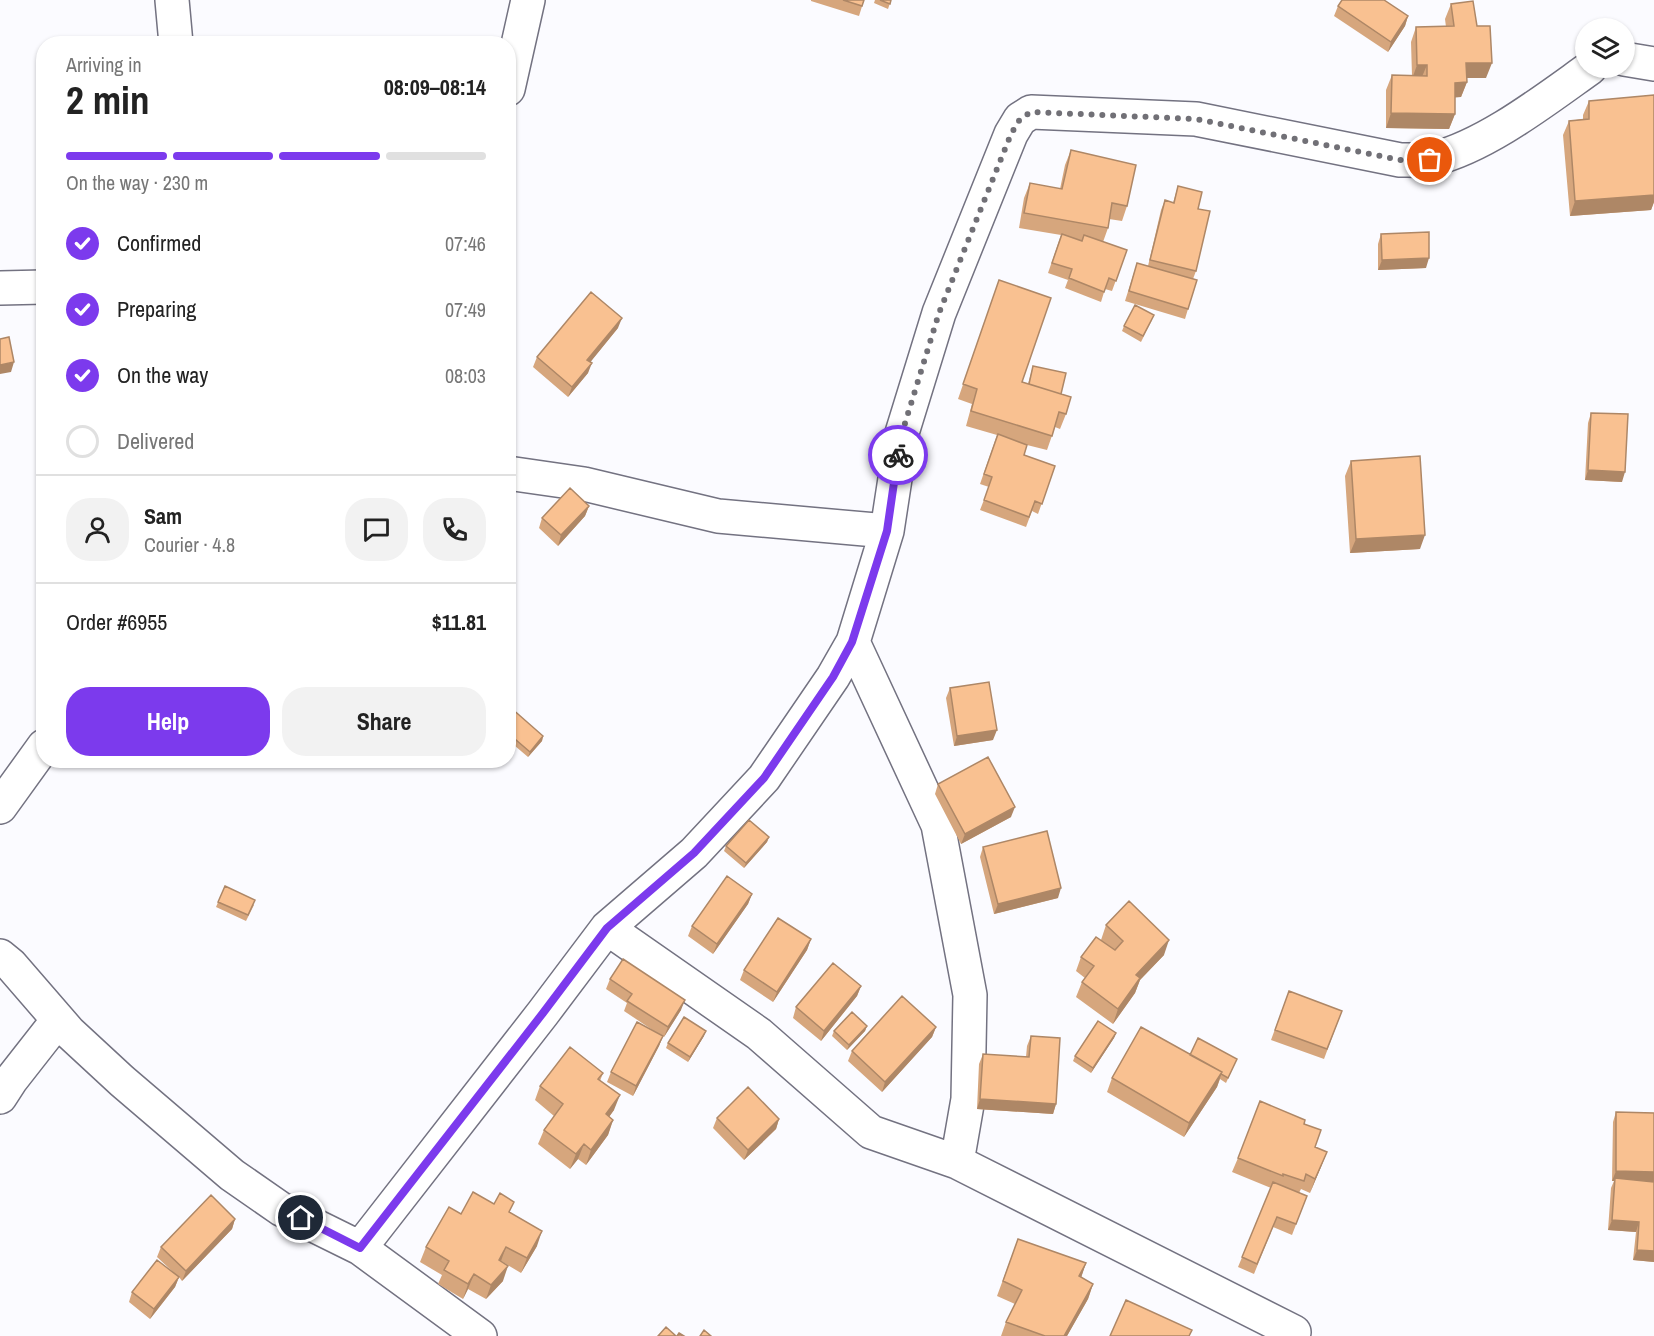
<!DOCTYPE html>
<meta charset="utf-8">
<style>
body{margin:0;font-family:"Archivo Narrow",sans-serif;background:#f2f2f2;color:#222;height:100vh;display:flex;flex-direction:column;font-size:22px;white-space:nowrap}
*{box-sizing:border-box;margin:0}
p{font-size:20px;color:#767676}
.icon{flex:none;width:33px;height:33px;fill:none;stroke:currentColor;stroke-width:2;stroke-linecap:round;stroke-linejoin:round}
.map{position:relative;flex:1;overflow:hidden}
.drawer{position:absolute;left:36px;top:36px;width:480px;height:732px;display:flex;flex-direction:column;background:#fff;border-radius:24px;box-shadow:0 2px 4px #0004}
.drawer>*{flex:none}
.tools{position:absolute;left:1575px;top:18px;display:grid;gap:12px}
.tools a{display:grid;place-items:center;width:60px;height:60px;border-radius:50%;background:#fff;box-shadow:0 2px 4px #0004;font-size:30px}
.pin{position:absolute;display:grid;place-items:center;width:51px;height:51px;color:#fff;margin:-26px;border:3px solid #fff;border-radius:50%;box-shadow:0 2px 6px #0007}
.courier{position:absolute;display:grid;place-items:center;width:60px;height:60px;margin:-30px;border:4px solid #7c3aed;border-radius:50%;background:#fff;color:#222;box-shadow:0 2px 8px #0007}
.headline em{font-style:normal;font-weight:800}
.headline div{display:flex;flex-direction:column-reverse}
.headline{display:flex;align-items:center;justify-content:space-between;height:102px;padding:0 30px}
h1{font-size:39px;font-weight:800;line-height:45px}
.bar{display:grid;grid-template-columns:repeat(4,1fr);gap:9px 6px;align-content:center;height:72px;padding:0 30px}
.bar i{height:8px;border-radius:4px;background:#e0e0e0}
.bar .on{background:#7c3aed}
.bar p{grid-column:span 4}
.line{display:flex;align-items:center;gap:15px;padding:0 30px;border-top:2px solid #e0e0e0}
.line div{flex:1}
.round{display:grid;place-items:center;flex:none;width:63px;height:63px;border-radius:24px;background:#f2f2f2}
ol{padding:0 30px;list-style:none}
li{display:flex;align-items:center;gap:18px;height:66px}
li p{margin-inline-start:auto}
li .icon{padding:6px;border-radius:50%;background:#7c3aed;color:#fff;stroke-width:4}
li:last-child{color:#767676}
li i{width:33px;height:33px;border:3px solid #e0e0e0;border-radius:50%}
.cta{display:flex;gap:12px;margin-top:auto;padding:12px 30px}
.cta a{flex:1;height:69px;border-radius:24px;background:#7c3aed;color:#fff;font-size:24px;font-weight:800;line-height:69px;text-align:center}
.cta a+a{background:#f2f2f2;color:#222}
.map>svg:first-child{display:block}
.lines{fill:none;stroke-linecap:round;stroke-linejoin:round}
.minor-casing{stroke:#737281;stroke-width:36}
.minor{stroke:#fff;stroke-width:33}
.wall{fill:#d6a67d}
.shaded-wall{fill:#ae8766}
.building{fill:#f9c191;stroke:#ae8766;stroke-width:1.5}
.done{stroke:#717076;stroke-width:6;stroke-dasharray:0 10.8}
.route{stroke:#7c3aed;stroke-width:8}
</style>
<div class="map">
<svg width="1654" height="1336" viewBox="0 0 1654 1336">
<rect width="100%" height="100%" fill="#fbfbff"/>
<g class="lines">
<defs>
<path id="minor" d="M172,0L176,44
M1624,59L1654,64
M508,89L528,0
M0,288L44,287
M508,473L584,484L718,516L887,531
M853,642L938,825L970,995L968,1099L957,1162
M0,807L44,746
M607,928L759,1034L871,1132L957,1162L1294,1332
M0,956L11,965L69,1032L122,1081L232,1175L281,1209L360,1248L480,1336
M0,1097L11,1080L58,1020
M360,1248L543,1013L607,928L694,853L764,778L833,677L853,642L887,531L902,433L939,313L1011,134L1020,119L1031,112L1196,119L1400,160C1410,160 1423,161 1433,159C1486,146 1545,100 1590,68"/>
</defs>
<use href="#minor" class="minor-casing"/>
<use href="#minor" class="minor"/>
</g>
<path class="wall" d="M811,0H864L859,16L811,1Z
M875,0H891L888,9L874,3Z
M1451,4L1477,26L1486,78H1466L1467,82L1461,97H1455V114L1449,129L1386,128V90L1392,75L1412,76L1411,42L1416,27H1446L1445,19Z
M1338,6L1408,16L1405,26L1388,52L1334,16Z
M1654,95V202L1651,210L1570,216L1563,135L1569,121L1583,119V115L1589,101Z
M1071,150L1127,206L1122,221L1109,219L1108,228L1103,242L1127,250L1112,291L1105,289L1101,302L1065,288L1068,280L1048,273L1061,235L1019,228L1024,198L1030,183L1060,189L1065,165Z
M1178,186L1198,209L1196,271L1193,279L1188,309L1185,319L1125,301L1137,263L1148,266L1161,210L1165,200L1173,203Z
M1381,234L1426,268L1378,270V244Z
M999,280L1022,382L1028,384L1033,366L1066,414L1060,429L1055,427L1047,450L1027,445L1024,455L1055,466L1038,514L1032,511L1026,527L980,510L989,487L980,484L997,435L966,426L972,404L958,399Z
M1152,320L1141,342L1122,331L1124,326Z
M618,328L590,362L588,373L568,397L533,367L537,357Z
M1591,413L1622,482L1585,480L1588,423Z
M1351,461L1420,549L1350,553L1345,476Z
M589,506L585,516L558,546L539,528L542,518Z
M950,688L993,740L954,746L946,698Z
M508,708L543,736L542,741L528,757L508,740Z
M938,784L1011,817L961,844L935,794Z
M769,837L767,842L744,868L724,851L726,846Z
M983,847L1058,898L994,914L980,857Z
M225,886L254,905L246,921L216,907Z
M752,894L748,904L713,954L688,936L692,926Z
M1106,925L1164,955L1140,980L1135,993L1113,1024L1076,997L1082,982L1085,978L1076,971L1081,957L1101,940Z
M811,939L807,950L773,1002L740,980L744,970Z
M610,979L681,1010L664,1037L663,1036L659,1046L633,1096L607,1082L611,1072L660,1035L624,1011L627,1003L606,989Z
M861,986L857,996L821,1041L793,1018L796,1007Z
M1289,991L1342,1011L1324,1059L1271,1040Z
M867,1026L865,1031L847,1050L832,1036L834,1031Z
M936,1027L932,1037L882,1092L848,1061L852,1051Z
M1116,1033L1114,1038L1091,1073L1073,1061L1075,1056Z
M704,1036L688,1062L666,1048L668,1043Z
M1031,1036L1056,1104L1053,1114L977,1109L979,1064L983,1054L1026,1057L1027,1046Z
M1190,1055L1237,1059L1226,1083L1220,1079L1217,1087L1184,1137L1107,1092L1112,1078Z
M603,1073L600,1081L614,1110L609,1117L613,1120L608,1135L586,1165L578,1159L570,1169L538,1144L544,1130L554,1116L535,1100L540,1086Z
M1616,1112L1654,1113V1262L1633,1260L1636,1232L1608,1230L1611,1188L1614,1181H1612L1613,1122Z
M717,1118L779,1119L776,1129L744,1160L713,1128Z
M1304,1124L1315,1147L1327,1152L1310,1193L1301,1189L1299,1193L1307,1196L1292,1235L1273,1227L1254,1274L1238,1267L1271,1188L1232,1172L1238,1158Z
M494,1204L510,1213L537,1246L521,1273L501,1261L503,1281L486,1299L468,1289L463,1299L438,1284L442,1275L420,1262L426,1247L461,1214Z
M235,1219L232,1229L182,1281L179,1277L175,1287L150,1319L129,1302L132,1292L173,1272L157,1257L161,1247Z
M1018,1239L1086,1263L1081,1277L1093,1284L1088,1299L1067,1336H1001L1006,1322L1015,1304L997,1296Z"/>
<path class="shaded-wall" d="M1408,16L1405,26L1388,52L1391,42Z
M1466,63H1492L1486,78H1460Z
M1417,65H1427L1421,79H1412Z
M1467,82L1461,97L1450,98L1455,83Z
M1391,113L1455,114L1449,129L1386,128Z
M1654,195V202L1651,210L1570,216L1575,201Z
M1429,258L1426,268L1378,270L1382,260Z
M622,318L618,328L584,370L587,360Z
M14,362L11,372L0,374V365Z
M592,363L588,373L568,397L572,387Z
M1588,470L1625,472L1622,482L1585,480Z
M589,506L585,516L558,546L561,535Z
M1425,535L1420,549L1350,553L1356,539Z
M997,730L993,740L954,746L957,736Z
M543,736L542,741L528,757L530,752Z
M1015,807L1011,817L961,844L965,834Z
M769,837L767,842L744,868L746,863Z
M1061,888L1058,898L994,914L998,904Z
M752,894L748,904L713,954L717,944Z
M811,939L807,950L773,1002L777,992Z
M1169,940L1164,955L1140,980L1135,993L1113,1024L1118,1009L1136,975Z
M861,986L857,996L821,1041L824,1031Z
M685,1000L681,1010L664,1037L668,1027Z
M867,1026L865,1031L847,1050L849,1045Z
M936,1027L932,1037L882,1092L885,1082Z
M706,1031L704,1036L688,1062L690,1057Z
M1116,1033L1114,1038L1091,1073L1093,1068Z
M663,1036L659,1046L633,1096L636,1086Z
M1222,1072L1217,1087L1184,1137L1189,1123Z
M620,1095L614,1110L600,1129L606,1114Z
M980,1099L1056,1104L1053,1114L977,1109Z
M779,1119L776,1129L744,1160L748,1150Z
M613,1120L608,1135L586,1165L591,1150Z
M584,1144L578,1159L570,1169L576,1154Z
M1327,1152L1321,1167L1310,1193L1315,1179Z
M1616,1171L1654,1172V1182L1615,1178L1614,1181H1612Z
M235,1219L232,1229L182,1281L186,1271Z
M1612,1220L1639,1222L1636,1232L1608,1230Z
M542,1231L537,1246L521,1273L527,1258Z
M506,1247L501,1261L499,1260Z
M1637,1250L1654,1251V1262L1633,1260Z
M1086,1263L1081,1278L1079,1276Z
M508,1266L503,1281L486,1299L491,1285Z
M474,1274L468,1289L463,1299L468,1284Z
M179,1277L175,1287L150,1319L154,1309Z
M1093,1284L1088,1299L1067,1336H1064Z"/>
<path class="building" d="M843,0H864L862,6Z
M880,0H891L890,4Z
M1342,0H1384L1408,16L1391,42L1338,6Z
M1473,1L1477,26H1490L1492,63H1466L1467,82L1455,83V114L1391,113L1392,75L1427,76V65H1417L1416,27L1454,26L1451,4Z
M1654,95V195L1575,201L1569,121L1589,119V101Z
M1071,150L1136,165L1127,206L1112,203L1108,228L1024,213L1030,183L1062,189Z
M1178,186L1202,192L1198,209L1210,211L1196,271L1150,260L1165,200L1174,203Z
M1429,232V258L1382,260L1381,234Z
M1062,234L1082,241L1084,235L1127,250L1116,281L1109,278L1104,292L1069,278L1072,269L1052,263Z
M1137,263L1197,280L1188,309L1129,291Z
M999,280L1051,298L1022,382L1071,397L1066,414L1059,412L1052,436L971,411L977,389L963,384Z
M591,292L622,318L587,360L592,363L572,387L537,357Z
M1135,305L1154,315L1143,336L1124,326Z
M9,337L14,362L0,365V339Z
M1033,366L1066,373L1061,394L1029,384Z
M1591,413L1628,414L1625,472L1588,470Z
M998,434L1027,445L1024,455L1055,466L1042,504L1035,501L1029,517L984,500L992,477L984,474Z
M1420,456L1425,535L1356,539L1351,461Z
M570,488L589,506L561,535L542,518Z
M989,682L997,730L957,736L950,688Z
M510,707L543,736L530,752L508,733V708Z
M988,757L1015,807L965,834L938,784Z
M749,820L769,837L746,863L726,846Z
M1047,831L1061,888L998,904L983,847Z
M727,876L752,894L717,944L692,926Z
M225,886L255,900L248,915L218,902Z
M1129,901L1169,940L1136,975L1140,978L1118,1009L1082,982L1094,966L1081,957L1096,937L1115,950L1123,941L1106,925Z
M778,918L811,939L777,992L744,970Z
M623,959L685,1000L668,1027L627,1001L632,994L610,979Z
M833,963L861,986L824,1031L796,1007Z
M1289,991L1342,1011L1327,1049L1275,1030Z
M902,996L936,1027L885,1082L852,1051Z
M852,1012L867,1026L849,1045L834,1031Z
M684,1017L706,1031L690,1057L668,1043Z
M1098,1021L1116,1033L1093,1068L1075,1056Z
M637,1022L663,1036L636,1086L611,1072Z
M1141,1027L1222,1072L1189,1123L1112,1078Z
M1031,1036L1060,1038L1056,1104L980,1099L983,1054L1029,1057Z
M1198,1038L1237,1059L1228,1078L1221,1074L1222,1072L1190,1055Z
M570,1047L603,1073L598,1079L620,1095L606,1114L613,1120L591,1150L584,1144L576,1154L544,1130L563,1104L540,1086Z
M748,1087L779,1119L748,1150L717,1118Z
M1260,1101L1305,1120L1304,1124L1321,1130L1315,1147L1327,1152L1315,1179L1306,1174L1304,1181L1283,1174V1176L1238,1158Z
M1616,1112L1654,1113V1172L1616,1171Z
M1615,1178L1654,1182V1251L1637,1250L1639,1222L1612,1220Z
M1273,1182L1307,1196L1296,1224L1277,1217L1257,1264L1242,1257Z
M473,1192L494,1204L500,1193L514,1202L509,1212L542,1231L527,1258L506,1247L499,1260L508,1266L491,1285L474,1274L468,1284L444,1270L449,1261L426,1247L449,1207L461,1214Z
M211,1195L235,1219L186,1271L161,1247Z
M1018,1239L1086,1263L1079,1276L1093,1284L1064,1336H1045L1006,1322L1022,1290L1003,1281Z
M157,1260L179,1277L154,1309L132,1292Z
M1126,1300L1192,1330L1189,1336H1110Z
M666,1327L676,1336H658Z
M704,1330L711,1336H700Z
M679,1333L684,1336H677Z"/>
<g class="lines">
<path class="done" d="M898,455L902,433L939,313L1011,134L1020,119L1031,112L1196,119L1400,160H1430"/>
<path class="route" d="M301,1218L360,1248L543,1013L607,928L694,853L764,778L833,677L852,642L887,531L898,455"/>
</g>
</svg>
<div class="tools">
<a><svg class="icon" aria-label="layers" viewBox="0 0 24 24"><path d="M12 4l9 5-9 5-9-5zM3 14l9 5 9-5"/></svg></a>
</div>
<div class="pin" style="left:1430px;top:160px;background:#ea580c"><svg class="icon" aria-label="bag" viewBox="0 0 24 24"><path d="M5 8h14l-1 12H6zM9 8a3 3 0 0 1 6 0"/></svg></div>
<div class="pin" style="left:301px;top:1218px;background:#1f2937"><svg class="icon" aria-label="home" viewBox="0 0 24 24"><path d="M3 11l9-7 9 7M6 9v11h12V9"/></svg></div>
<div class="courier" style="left:898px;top:455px"><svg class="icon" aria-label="bike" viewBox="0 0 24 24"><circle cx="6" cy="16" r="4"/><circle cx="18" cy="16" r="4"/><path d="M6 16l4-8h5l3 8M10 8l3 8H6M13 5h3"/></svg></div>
<section class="drawer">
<div class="headline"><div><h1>2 min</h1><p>Arriving in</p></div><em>08:09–08:14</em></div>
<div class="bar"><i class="on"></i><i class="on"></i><i class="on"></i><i></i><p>On the way · 230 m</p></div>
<ol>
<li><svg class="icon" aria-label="check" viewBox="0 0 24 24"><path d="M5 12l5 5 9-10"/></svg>Confirmed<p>07:46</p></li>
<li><svg class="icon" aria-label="check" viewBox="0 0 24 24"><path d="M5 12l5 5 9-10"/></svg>Preparing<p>07:49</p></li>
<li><svg class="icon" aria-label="check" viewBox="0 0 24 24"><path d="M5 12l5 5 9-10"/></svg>On the way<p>08:03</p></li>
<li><i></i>Delivered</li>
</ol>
<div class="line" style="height:108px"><a class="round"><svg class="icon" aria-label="person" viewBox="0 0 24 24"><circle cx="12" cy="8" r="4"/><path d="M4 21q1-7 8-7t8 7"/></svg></a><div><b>Sam</b><p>Courier · 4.8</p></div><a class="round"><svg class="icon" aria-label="chat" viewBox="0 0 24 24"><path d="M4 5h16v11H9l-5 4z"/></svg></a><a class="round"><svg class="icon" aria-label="phone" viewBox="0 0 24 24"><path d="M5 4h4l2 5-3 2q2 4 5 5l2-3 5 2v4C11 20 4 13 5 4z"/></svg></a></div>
<div class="line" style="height:78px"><div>Order #6955</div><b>$11.81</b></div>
<div class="cta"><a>Help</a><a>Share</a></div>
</section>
</div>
